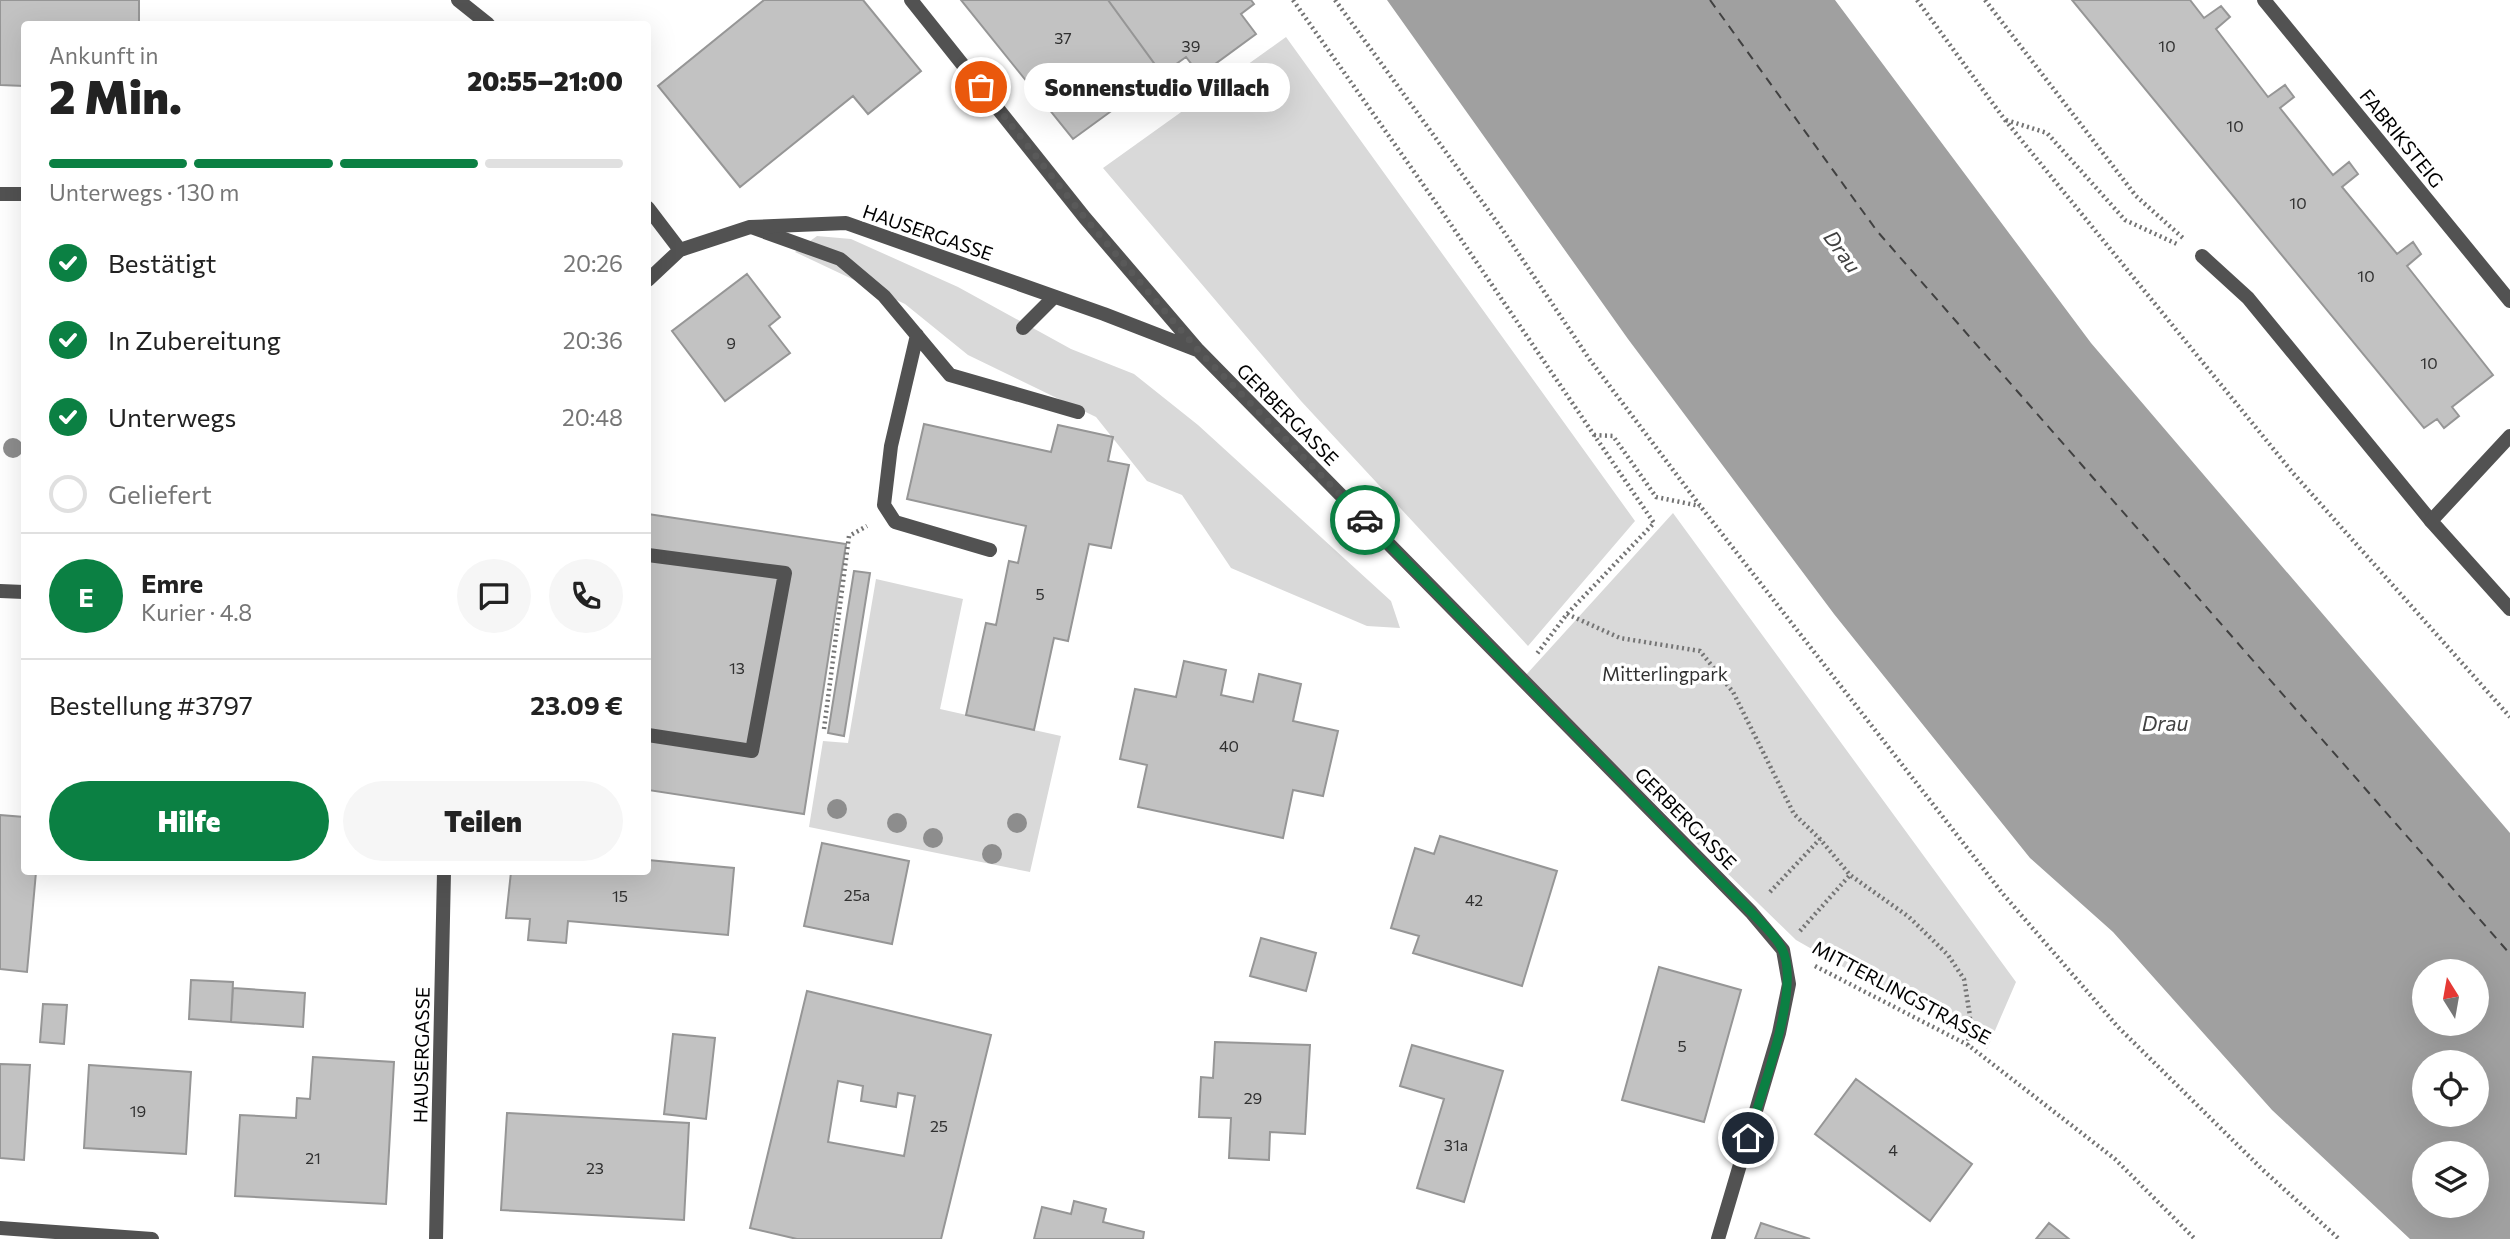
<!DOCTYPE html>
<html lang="de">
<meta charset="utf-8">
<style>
body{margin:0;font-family:Commissioner,sans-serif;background:#f6f6f6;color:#222;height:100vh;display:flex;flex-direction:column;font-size:26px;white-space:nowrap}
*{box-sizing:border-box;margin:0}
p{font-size:23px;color:#767676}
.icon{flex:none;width:38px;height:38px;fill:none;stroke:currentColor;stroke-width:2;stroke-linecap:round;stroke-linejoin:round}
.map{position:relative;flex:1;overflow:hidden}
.details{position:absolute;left:21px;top:21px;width:630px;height:854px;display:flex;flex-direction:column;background:#fff;border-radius:7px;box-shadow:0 7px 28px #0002}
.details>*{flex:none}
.needle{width:46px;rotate:349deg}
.buttons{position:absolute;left:2412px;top:959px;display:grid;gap:14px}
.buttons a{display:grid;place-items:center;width:77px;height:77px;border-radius:50%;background:#fff;box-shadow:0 7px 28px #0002;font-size:35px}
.pin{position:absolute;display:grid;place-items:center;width:60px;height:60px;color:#fff;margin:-30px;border:4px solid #fff;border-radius:50%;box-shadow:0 2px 7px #0007}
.courier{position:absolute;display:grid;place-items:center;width:70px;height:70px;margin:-35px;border:5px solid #0b8043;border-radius:50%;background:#fff;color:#222;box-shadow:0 2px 9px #0007}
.bubble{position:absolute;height:49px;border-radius:24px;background:#fff;box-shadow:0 7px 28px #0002;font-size:23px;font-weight:800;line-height:49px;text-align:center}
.head em{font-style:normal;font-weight:800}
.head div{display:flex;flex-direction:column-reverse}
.head{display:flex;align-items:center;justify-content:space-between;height:119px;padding:0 28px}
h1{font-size:46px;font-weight:800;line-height:52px}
.bar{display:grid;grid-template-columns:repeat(4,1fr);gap:10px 7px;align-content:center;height:84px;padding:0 28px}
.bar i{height:9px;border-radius:5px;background:#e0e0e0}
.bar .active{background:#0b8043}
.bar p{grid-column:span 4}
.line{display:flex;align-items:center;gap:18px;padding:0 28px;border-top:2px solid #e0e0e0}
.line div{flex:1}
.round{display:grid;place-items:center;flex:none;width:74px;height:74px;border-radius:37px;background:#f6f6f6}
ol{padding:0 28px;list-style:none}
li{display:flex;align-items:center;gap:21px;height:77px}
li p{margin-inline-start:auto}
li .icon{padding:7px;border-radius:50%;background:#0b8043;color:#fff;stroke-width:4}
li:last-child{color:#767676}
li i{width:38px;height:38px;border:4px solid #e0e0e0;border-radius:50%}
.action{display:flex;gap:14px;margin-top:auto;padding:14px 28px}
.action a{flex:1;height:80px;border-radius:42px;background:#0b8043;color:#fff;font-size:28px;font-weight:800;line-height:80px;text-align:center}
.action a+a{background:#f6f6f6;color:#222}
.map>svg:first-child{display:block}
.green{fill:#d9d9d9}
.water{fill:#a0a0a0;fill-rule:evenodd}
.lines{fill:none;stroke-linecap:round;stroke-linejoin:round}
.ferry{stroke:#414141;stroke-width:2;stroke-dasharray:9 7;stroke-linecap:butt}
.building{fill:#c2c2c2;stroke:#969696;stroke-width:2;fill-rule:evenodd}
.path{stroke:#747474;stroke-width:4.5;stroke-dasharray:2 3.5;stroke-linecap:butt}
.service{stroke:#525252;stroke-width:14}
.minor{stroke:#525252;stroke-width:14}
.tree{fill:#8d8d8d}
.done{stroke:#595959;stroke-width:7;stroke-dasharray:0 12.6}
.route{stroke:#0b8043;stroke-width:9}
.labels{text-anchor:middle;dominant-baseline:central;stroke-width:7;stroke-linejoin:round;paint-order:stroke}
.number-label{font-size:16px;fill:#303030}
.street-label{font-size:19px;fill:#000;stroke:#fff}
.park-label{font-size:19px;fill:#303030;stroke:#fff}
.water-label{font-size:21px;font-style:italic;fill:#414141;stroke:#fff}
</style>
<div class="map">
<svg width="2510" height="1239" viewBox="0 0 2510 1239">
<rect width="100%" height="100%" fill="#fff"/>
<path class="green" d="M1286,37L1635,521L1528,646L1301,401L1103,168Z
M817,236L851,239L958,287L1071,349L1134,374L1198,425L1391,601L1400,628L1367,626L1231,568L1182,495L1147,481L1096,417L968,355L905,304L795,252Z
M1673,513L2016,982L1987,1049L1796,940L1525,676Z
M876,579L963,599L940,709L1061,736L1030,872L809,827L823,741L848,743Z"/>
<path class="water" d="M1387,0H1835L2091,343L2510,833V1239H2410L2272,1110L2113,932L2030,858L1834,614L1628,339ZM2424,971H2476V1024H2424ZM2424,1062H2476V1115H2424ZM2424,1153H2476V1206H2424Z"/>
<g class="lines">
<path class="ferry" d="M1710,0L1877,231L2510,954"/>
</g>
<path class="building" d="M0,0H139V24H24V86L0,85Z
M764,0H863L921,71L868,114L853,96L740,187L658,86Z
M961,0H1108L1162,74L1073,139Z
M1108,0H1251L1254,4L1241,14L1256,34L1200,75L1186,57L1162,74Z
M2072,0H2190L2204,18L2221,6L2230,17L2216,29L2268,97L2285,85L2294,97L2280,108L2333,175L2349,162L2358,174L2342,187L2397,254L2413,242L2421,254L2407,266L2493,375L2452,407L2459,416L2444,428L2437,419L2424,428Z
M747,274L780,317L769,326L790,353L725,401L672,331Z
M924,424L1051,452L1058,425L1113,437L1108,461L1129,465L1111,548L1089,544L1068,641L1054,638L1034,730L966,715L986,623L996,625L1009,561L1018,563L1026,526L907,499Z
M648,514L846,544L804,814L648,790Z
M854,571L870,573L844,736L828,733Z
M1184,661L1226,670L1221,695L1253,702L1259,674L1301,684L1293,721L1338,731L1323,796L1293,790L1283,838L1138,807L1147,765L1120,759L1135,689L1176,697Z
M0,815L24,817V872H36L27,972L0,969Z
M1440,836L1557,871L1522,986L1413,953L1419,936L1391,928L1415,848L1434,854Z
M822,843L909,861L892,944L804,926Z
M648,860L734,868L728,935L568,921L566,943L528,940L530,919L506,918L511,872H648Z
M1261,938L1316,953L1306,991L1250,976Z
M1659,967L1741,990L1704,1122L1622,1100Z
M191,980L233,982L231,1022L189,1019Z
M233,988L305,993L303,1027L231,1022Z
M807,991L991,1035L941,1239H797L750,1228ZM838,1081L863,1086L861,1101L896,1107L898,1093L915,1096L904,1156L828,1142Z
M43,1004L67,1005L64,1044L40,1042Z
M673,1034L715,1038L706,1119L664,1114Z
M1215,1042L1310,1045L1305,1134L1270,1132L1269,1160L1229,1158L1231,1118L1199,1117L1201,1077L1213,1078Z
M1412,1045L1503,1071L1464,1202L1417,1188L1444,1099L1400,1086Z
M313,1057L394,1062L386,1204L235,1196L240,1115L296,1118L297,1098L310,1099Z
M0,1064L30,1065L24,1160L0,1158Z
M89,1065L191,1072L186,1154L84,1148Z
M1856,1079L1972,1164L1930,1221L1815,1134Z
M507,1113L689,1123L684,1220L501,1210Z
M1074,1201L1106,1209L1103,1222L1144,1232L1143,1239H1034L1042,1207L1071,1214Z
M1761,1223L1810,1239H1755Z
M2049,1223L2069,1239H2036Z"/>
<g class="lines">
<path class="path" d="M1293,0L1441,210L1654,523L1567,614L1536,655
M1335,0L1502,229L1590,360L1701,507L2003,894L2118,1027L2263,1170L2339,1239
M1917,0L2005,120L2293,473L2510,717
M1985,0L2136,196L2183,238
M2006,120L2047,133L2125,220L2179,245
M1594,435L1613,436L1656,497L1700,506
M1567,614L1620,638L1700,651L1733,692L1794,814L1820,839L1850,875L1909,917L1948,955L1964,979L1970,1016L1968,1045
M824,729L849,536L867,526
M1770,892L1820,839
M1800,931L1850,875
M1815,966L1968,1045L2115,1159L2195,1239"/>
<path class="service" d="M751,227L840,259L884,296L950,375L1078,412
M2202,256L2248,298L2431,521
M1023,328L1054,297
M917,335L891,446L884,505L895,522L990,550
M648,555L785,573L752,751L648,735
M0,591L24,592"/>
<path class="minor" d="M458,0L488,24
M911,0L1085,218L1198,350L1751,912L1783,950L1789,984L1779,1033L1718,1239
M2264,0L2510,301
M0,194H24
M648,208L680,250
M648,280L680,250L750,227L846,223L1104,314L1197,350
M2510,436L2431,521L2510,609
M0,1228L152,1239
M436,1239L444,872"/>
</g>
<g class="tree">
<circle cx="13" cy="448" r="10"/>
<circle cx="837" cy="809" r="10"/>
<circle cx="897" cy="823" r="10"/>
<circle cx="1017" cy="823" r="10"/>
<circle cx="933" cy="838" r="10"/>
<circle cx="992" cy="854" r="10"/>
</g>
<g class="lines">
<path class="done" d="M981,87L1085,218L1198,350L1365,520"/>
<path class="route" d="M1365,520L1751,912C1761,923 1776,936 1782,949C1802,988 1760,1096 1748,1138"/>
</g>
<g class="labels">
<g class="number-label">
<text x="1063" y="37">37</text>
<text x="1191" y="45">39</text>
<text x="2167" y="45">10</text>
<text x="2235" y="125">10</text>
<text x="2298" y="202">10</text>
<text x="2366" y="275">10</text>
<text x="731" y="342">9</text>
<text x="2429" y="362">10</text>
<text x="1040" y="593">5</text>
<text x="737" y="667">13</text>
<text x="1229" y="745">40</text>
<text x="857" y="894">25a</text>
<text x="620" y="895">15</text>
<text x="1474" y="899">42</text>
<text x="1682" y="1045">5</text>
<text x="1253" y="1097">29</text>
<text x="138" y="1110">19</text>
<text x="939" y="1125">25</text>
<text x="1456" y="1144">31a</text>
<text x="1893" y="1149">4</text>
<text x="313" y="1157">21</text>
<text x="595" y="1167">23</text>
</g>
<g class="street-label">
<text transform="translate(2402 138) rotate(51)">FABRIKSTEIG</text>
<text transform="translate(928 232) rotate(19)">HAUSERGASSE</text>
<text transform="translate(1288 414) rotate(45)">GERBERGASSE</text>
<text transform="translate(1686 818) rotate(45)">GERBERGASSE</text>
<text transform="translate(1902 992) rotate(28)">MITTERLINGSTRASSE</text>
<text transform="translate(421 1055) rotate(-89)">HAUSERGASSE</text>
</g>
<g class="park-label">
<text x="1665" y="673">Mitterlingpark</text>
</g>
<g class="water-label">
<text transform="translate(1843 251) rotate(54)">Drau</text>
<text x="2165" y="722">Drau</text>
</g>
</g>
</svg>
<div class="buttons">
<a><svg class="needle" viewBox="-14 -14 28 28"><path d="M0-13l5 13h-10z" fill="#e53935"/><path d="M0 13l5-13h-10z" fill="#767676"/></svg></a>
<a><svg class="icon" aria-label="locate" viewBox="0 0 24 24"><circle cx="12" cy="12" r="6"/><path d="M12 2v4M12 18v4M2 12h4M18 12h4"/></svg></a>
<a><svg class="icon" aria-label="layers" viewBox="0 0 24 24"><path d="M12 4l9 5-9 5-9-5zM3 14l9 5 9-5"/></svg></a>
</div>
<div class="pin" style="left:981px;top:87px;background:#ea580c"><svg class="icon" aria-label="bag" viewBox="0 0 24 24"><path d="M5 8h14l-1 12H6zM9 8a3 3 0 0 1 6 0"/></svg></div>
<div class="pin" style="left:1748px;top:1138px;background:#1f2937"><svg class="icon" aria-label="home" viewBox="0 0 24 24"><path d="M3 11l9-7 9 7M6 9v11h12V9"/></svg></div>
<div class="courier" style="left:1365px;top:520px"><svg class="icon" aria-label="car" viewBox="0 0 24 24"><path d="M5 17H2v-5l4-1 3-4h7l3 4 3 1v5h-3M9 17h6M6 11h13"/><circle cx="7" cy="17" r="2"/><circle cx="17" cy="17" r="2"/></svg></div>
<div class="bubble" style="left:1024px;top:63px;width:266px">Sonnenstudio Villach</div>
<section class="details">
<div class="head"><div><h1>2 Min.</h1><p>Ankunft in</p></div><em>20:55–21:00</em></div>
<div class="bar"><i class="active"></i><i class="active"></i><i class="active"></i><i></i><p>Unterwegs · 130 m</p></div>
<ol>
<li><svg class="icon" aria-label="check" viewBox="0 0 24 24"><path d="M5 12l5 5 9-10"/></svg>Bestätigt<p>20:26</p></li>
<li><svg class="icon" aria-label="check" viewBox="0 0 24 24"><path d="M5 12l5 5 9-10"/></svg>In Zubereitung<p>20:36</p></li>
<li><svg class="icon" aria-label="check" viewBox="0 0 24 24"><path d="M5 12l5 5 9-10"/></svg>Unterwegs<p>20:48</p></li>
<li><i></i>Geliefert</li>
</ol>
<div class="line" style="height:126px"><b class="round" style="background:#0b8043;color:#fff">E</b><div><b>Emre</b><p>Kurier · 4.8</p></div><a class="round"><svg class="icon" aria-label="chat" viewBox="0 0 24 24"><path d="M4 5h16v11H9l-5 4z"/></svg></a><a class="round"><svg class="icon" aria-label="phone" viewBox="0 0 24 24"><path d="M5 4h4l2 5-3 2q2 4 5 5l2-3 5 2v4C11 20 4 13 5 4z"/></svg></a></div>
<div class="line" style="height:91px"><div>Bestellung #3797</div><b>23.09 €</b></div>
<div class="action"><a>Hilfe</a><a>Teilen</a></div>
</section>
</div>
